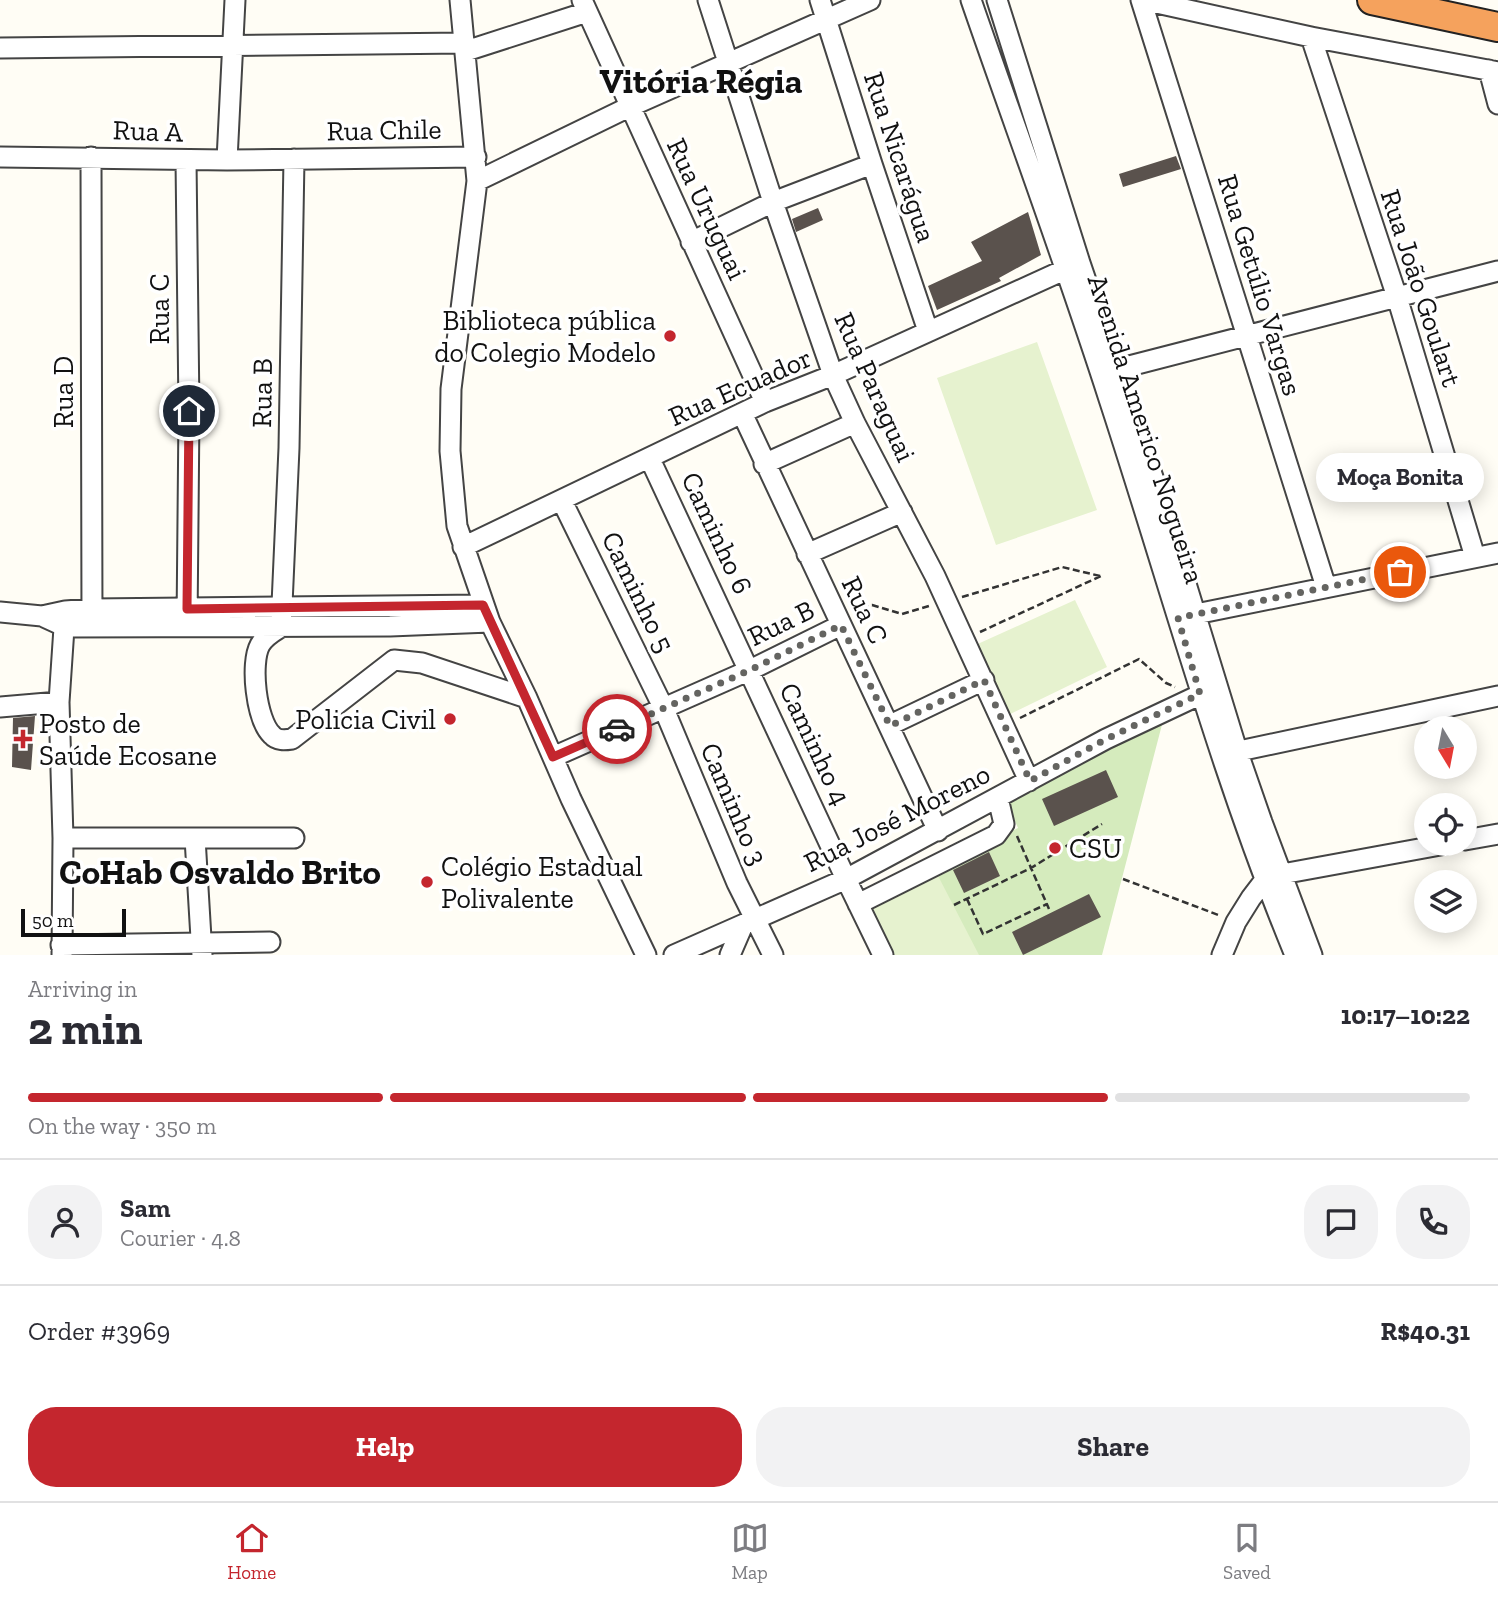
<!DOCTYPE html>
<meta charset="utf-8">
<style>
body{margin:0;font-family:"Zilla Slab",serif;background:#f2f2f3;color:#2b2b33;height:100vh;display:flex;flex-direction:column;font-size:26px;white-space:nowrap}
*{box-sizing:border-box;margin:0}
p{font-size:23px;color:#7c7c81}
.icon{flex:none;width:38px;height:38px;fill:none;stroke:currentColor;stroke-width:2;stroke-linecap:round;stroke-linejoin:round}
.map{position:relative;height:955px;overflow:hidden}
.drawer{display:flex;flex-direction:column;background:#fff;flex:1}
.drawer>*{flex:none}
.needle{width:46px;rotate:170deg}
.controls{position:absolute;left:1414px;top:716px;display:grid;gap:14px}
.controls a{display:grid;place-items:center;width:63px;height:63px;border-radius:50%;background:#fff;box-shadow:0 4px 18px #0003;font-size:35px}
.scale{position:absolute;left:21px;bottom:18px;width:105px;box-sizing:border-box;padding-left:7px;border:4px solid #111;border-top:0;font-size:19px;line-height:24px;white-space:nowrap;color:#111;-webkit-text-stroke:5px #fff;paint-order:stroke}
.pin{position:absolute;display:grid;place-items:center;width:60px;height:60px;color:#fff;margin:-30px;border:4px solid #fff;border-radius:50%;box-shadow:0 2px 7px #0007}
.courier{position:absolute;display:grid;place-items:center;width:70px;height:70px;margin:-35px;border:5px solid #c4262e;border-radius:50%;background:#fff;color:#222;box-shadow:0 2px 9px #0007}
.bubble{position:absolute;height:49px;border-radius:24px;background:#fff;box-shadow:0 4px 18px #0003;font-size:23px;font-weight:800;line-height:49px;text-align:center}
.head em{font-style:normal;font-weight:800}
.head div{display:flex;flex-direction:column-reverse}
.head{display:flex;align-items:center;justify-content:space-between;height:119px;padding:0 28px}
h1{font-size:46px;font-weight:800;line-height:52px}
.bar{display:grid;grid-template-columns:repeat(4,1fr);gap:10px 7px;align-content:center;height:84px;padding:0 28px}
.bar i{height:9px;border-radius:5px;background:#e1e1e2}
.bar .on{background:#c4262e}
.bar p{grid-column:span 4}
.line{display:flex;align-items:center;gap:18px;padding:0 28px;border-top:2px solid #e1e1e2}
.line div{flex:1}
.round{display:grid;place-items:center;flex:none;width:74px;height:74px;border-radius:28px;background:#f2f2f3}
.button{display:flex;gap:14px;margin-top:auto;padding:14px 28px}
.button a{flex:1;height:80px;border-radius:28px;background:#c4262e;color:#fff;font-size:28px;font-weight:800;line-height:80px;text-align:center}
.button a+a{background:#f2f2f3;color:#2b2b33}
.tabs{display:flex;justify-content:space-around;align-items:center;height:98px;border-top:2px solid #e1e1e2;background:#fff;font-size:19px;color:#7c7c81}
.tabs a{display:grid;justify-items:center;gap:4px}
.tabs .on{color:#c4262e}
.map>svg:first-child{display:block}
.green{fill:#d5ebbd}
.pitch{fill:#e6f2cf}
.building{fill:#5a524d}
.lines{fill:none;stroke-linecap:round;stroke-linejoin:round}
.minor-casing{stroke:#444;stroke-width:23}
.highway-casing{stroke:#222;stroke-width:32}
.path{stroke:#333;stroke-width:2.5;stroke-dasharray:7 3.5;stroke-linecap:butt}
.minor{stroke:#fff;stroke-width:19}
.highway{stroke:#f5a25d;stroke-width:28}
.done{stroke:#646461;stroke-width:7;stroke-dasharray:0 12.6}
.route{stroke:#c4262e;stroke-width:9}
.poi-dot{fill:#c4262e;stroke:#fff;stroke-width:2.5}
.labels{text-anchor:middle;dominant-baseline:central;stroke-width:7;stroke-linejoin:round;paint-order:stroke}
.street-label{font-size:28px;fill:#111;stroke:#fff}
.poi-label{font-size:28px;fill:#111;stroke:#fff;text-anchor:start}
.district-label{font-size:35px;font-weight:bold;fill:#111;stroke:#fff}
</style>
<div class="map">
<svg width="1498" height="955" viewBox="0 0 1498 955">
<rect width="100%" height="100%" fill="#fffdf5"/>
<path class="green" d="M1165,713L1102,955H873L852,912L1018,828L1001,789Z"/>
<path class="pitch" d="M1037,342L1097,510L996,545L937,378Z
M1075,600L1107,667L1002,718L971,647Z
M935,870L979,955H878L855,910Z"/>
<path class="building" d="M1176,156L1181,169L1123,187L1119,174Z
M818,208L823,220L796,232L792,219Z
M1028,212L1041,255L999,278L1001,281L937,310L928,286L982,261L971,242Z
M35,716L31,770L12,767L13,718Z
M1106,770L1118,797L1054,826L1042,799Z
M989,852L1000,876L964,893L953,870Z
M1089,894L1101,917L1023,955L1012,932Z"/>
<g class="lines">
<defs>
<path id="minor" d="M460,0L477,181L451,389L450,451L457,526L490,622L527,698L571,799L646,955
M582,0L765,402
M708,0L773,202L833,375L855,423L935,576L1029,781
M820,0L872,164L928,331
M971,0C1017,133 1066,265 1109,399C1170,585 1220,774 1295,955
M997,0L1080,263L1157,489L1237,750L1262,822L1312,955
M1141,0L1326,587
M1143,0L1311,37L1498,72
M1311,37L1397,297L1475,557
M0,48L465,43
M466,51L587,12
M1489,70L1498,104
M0,157L227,160L476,157
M91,157L92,627
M294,159L289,448L281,627C273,632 265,636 260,645C250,663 256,720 272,735C277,741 285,740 292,739L394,660L422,663L527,698
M186,160L189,411L187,626
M227,160L235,0
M477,181L629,107L870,0
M691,242L773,202L872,164
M1106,372L1498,271
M742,413L938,831
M650,459L846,879L883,955
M764,464L855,423
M562,501L664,709L737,883L773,955
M463,547L765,402L833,375L1075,265
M807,554L902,512
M0,612L42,616L65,611L92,609L483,605
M42,616L66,627L390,626L490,622
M1186,616L1498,553
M0,707L59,702
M890,725L984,680
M1225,754L1498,696
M553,757L750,670L841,625
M63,838H294
M195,838L202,955
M1465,840L1498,834
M858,904L996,835L1004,824L998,798
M61,945L270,942
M62,955L63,838L59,702L65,613
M674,955L846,879L1106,739L1210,690
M730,955L743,925
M1222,955L1236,922L1251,898L1264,881L1282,874L1446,844"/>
<path id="highway" d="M1372,0L1498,27"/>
</defs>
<use href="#minor" class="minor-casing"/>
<use href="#highway" class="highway-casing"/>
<path class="path" d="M962,597L1062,567L1100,576
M851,607L872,605L902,614L932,605
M980,632L1101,576
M1020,718L1139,659L1166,683L1175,687
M1017,836L1049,909
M1123,879L1221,916
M967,899L983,934L1047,904
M954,905L1031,868L1102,824"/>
<use href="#minor" class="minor"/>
<use href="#highway" class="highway"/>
</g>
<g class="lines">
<path class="done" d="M617,729L750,670L841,625L890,726L984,680L1030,781L1106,739L1200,694L1178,618L1400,572"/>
<path class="route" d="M189,411L187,609L483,605L553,757L617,729"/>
</g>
<g class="poi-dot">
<circle cx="670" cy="336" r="7"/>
<circle cx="450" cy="719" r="7"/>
<path d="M19.5 728.5h7v7h7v7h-7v7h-7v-7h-7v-7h7z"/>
<circle cx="1055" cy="848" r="7"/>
<circle cx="427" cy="882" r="7"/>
</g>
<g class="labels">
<g class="street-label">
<text transform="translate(384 130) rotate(-1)">Rua Chile</text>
<text transform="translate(148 131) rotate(2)">Rua A</text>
<text transform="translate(900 157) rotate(72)">Rua Nicarágua</text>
<text transform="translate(707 209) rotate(65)">Rua Uruguai</text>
<text transform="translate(1260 285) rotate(73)">Rua Getúlio Vargas</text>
<text transform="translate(1421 288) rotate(72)">Rua João Goulart</text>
<text transform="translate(159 309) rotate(-90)">Rua C</text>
<text transform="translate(740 387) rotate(-24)">Rua Ecuador</text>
<text transform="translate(875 387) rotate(66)">Rua Paraguai</text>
<text transform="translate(63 392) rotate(-90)">Rua D</text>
<text transform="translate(262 393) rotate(-89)">Rua B</text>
<text transform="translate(1146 429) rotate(72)">Avenida Americo Nogueira</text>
<text transform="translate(717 533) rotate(65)">Caminho 6</text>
<text transform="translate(638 592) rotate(64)">Caminho 5</text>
<text transform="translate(865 610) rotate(64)">Rua C</text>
<text transform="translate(781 623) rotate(-26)">Rua B</text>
<text transform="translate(815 744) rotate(65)">Caminho 4</text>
<text transform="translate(734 804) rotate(67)">Caminho 3</text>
<text transform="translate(897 818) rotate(-27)">Rua José Moreno</text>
</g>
<g class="poi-label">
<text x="656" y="320" text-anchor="end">Biblioteca pública<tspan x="656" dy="32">do Colegio Modelo</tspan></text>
<text x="436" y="719" text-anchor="end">Policia Civil</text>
<text x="39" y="723">Posto de<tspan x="39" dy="32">Saúde Ecosane</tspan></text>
<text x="1069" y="848">CSU</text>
<text x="441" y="866">Colégio Estadual<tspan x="441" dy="32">Polivalente</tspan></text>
</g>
<g class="district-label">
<text x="701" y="81">Vitória Régia</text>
<text x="220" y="872">CoHab Osvaldo Brito</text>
</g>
</g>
</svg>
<div class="controls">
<a><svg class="needle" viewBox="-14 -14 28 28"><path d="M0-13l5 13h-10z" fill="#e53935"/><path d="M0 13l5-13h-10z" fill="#7c7c81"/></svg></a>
<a><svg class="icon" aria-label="locate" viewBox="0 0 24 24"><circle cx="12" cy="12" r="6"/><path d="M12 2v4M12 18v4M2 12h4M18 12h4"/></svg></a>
<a><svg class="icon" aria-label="layers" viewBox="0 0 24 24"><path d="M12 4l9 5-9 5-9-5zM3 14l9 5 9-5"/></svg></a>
</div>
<div class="scale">50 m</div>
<div class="pin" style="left:1400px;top:572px;background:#ea580c"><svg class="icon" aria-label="bag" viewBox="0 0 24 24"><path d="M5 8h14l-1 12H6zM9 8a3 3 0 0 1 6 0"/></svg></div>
<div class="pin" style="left:189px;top:411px;background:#1f2937"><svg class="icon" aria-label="home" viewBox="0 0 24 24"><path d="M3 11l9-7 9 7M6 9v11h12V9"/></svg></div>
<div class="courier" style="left:617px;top:729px"><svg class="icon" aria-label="car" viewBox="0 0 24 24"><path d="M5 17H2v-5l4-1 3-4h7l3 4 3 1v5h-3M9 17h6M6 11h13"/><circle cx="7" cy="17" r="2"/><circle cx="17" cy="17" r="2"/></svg></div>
<div class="bubble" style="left:1316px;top:453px;width:168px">Moça Bonita</div>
</div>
<section class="drawer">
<div class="head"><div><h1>2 min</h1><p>Arriving in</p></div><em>10:17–10:22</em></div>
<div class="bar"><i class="on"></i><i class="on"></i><i class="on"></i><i></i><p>On the way · 350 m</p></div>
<div class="line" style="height:126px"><a class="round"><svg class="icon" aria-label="person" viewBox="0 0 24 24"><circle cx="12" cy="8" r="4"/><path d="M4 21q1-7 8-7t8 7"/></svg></a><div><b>Sam</b><p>Courier · 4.8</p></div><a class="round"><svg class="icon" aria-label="chat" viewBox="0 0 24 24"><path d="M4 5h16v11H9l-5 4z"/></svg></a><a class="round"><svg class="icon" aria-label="phone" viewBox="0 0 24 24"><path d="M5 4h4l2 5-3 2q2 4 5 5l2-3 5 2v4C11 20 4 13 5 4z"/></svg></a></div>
<div class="line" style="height:91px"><div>Order #3969</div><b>R$40.31</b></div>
<div class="button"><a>Help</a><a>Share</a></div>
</section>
<nav class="tabs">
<a class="on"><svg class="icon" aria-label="home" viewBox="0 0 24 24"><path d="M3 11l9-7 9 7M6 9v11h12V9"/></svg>Home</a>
<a><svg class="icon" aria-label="map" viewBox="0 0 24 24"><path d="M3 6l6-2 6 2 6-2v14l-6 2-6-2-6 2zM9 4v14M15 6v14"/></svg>Map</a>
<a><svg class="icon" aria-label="saved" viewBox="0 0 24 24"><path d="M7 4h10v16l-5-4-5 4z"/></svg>Saved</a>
</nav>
